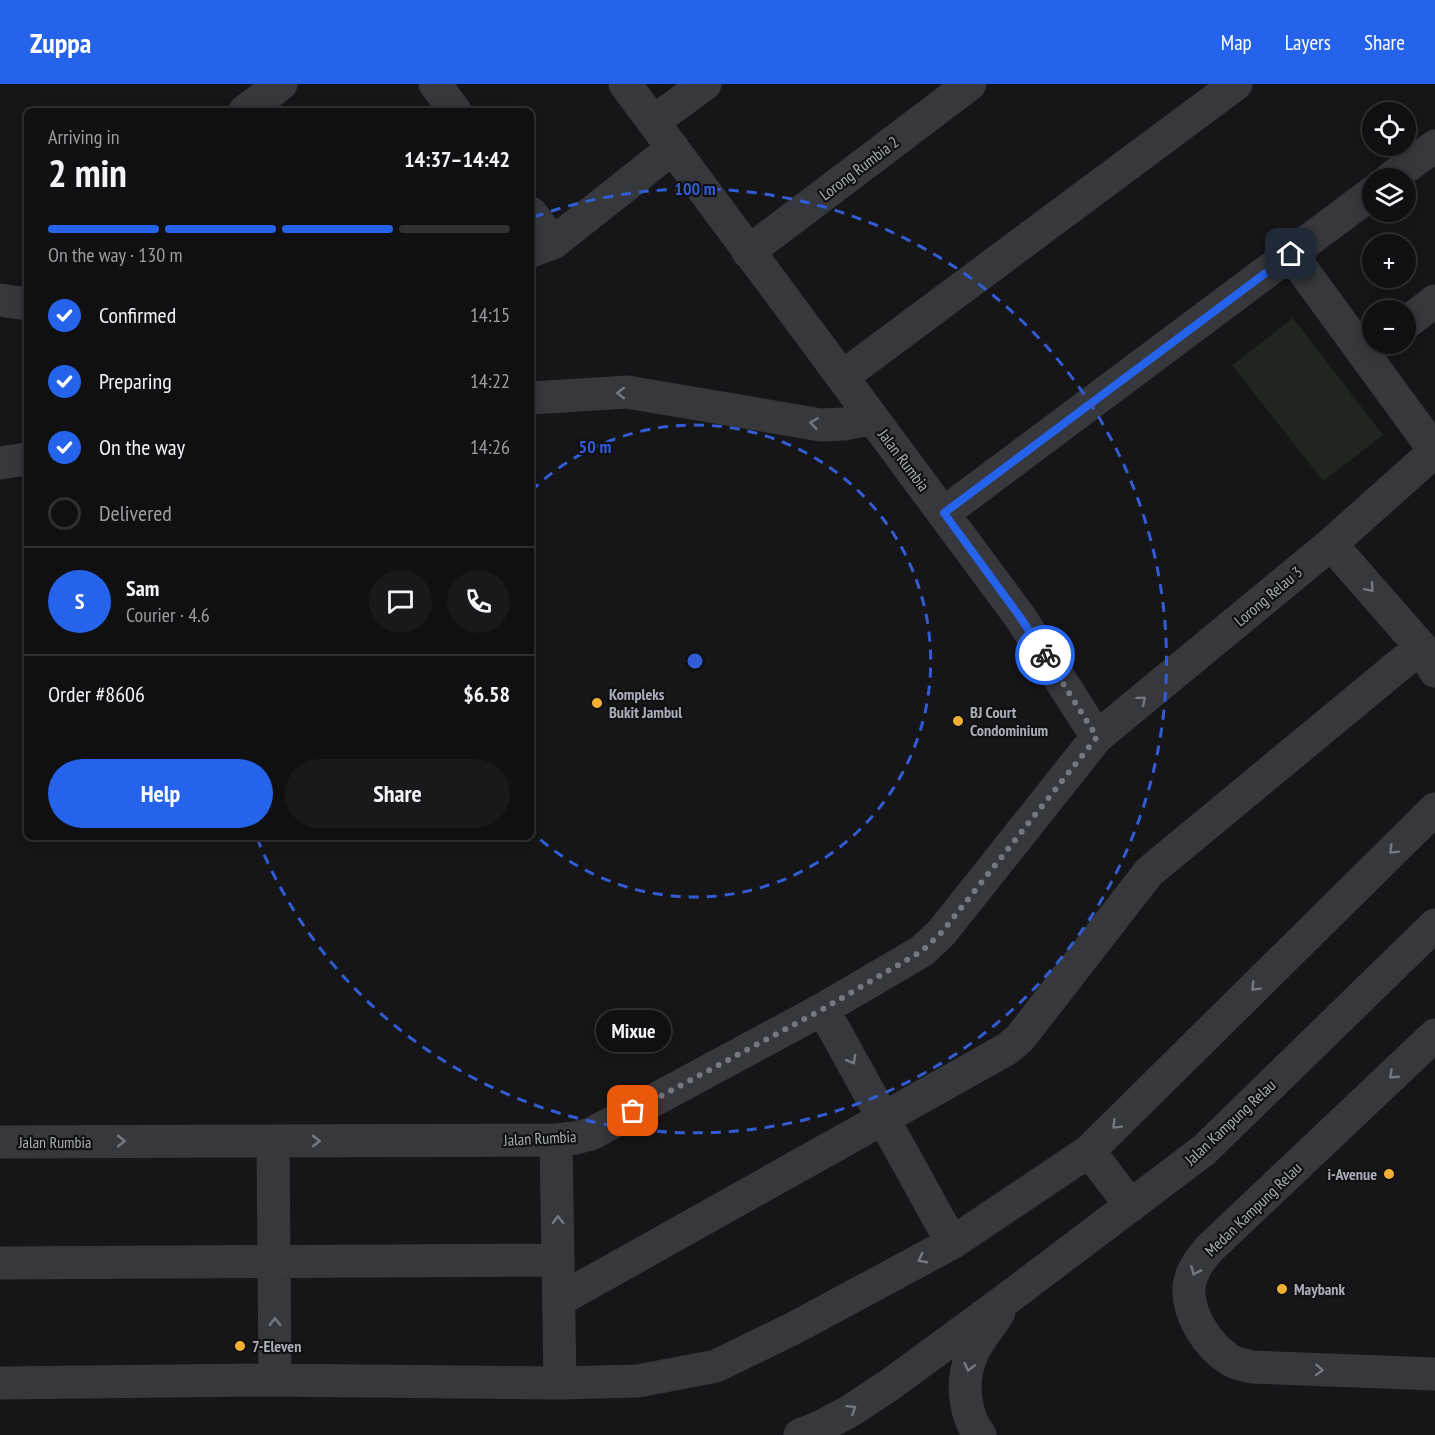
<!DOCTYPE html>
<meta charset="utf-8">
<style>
body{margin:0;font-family:"PT Sans Narrow",sans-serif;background:#19191b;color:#f1f3f6;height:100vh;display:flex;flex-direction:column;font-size:22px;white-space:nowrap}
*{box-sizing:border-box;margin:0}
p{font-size:20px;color:#9c9d9f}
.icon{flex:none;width:33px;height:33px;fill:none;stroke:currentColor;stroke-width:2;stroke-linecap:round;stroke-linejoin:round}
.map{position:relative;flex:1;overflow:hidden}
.drawer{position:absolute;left:24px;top:24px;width:510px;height:732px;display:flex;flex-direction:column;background:#101012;border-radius:9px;box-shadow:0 3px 15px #0003,0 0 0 2px #303032}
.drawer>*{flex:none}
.fabs{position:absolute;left:1362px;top:18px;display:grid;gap:12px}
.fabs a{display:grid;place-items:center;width:54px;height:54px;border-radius:50%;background:#101012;box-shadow:0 3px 15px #0003,0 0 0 2px #303032;font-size:30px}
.pin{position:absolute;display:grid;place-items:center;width:51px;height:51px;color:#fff;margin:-26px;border-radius:12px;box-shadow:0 3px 9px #0006}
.courier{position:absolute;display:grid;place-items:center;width:60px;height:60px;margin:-30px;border:4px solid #2563eb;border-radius:50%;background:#fff;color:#222;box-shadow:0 2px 8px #0007}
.bubble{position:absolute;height:42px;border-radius:21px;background:#101012;box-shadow:0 3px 15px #0003,0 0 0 2px #303032;font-size:20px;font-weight:700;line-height:42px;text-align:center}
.overview em{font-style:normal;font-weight:700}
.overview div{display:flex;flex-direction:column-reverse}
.overview{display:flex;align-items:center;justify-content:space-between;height:102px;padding:0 24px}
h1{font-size:39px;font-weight:700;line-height:45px}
.bar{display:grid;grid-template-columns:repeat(4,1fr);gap:9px 6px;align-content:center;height:72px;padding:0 24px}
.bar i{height:8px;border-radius:4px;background:#303032}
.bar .on{background:#2563eb}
.bar p{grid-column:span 4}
.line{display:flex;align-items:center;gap:15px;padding:0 24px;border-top:2px solid #303032}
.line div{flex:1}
.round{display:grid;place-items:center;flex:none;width:63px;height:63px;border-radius:32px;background:#19191b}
ol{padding:0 24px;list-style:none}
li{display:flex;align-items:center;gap:18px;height:66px}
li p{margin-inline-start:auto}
li .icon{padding:6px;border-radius:50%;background:#2563eb;color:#fff;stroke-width:4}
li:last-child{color:#9c9d9f}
li i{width:33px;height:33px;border:3px solid #303032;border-radius:50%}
.cta{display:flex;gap:12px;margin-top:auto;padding:12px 24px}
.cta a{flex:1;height:69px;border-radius:36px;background:#2563eb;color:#fff;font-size:24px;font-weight:700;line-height:69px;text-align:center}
.cta a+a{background:#19191b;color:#f1f3f6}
header{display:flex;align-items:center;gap:36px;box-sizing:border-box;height:84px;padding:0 30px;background:#2563eb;color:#fff}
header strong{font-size:28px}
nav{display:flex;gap:33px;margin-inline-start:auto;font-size:21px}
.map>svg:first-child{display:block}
.green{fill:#1e261f}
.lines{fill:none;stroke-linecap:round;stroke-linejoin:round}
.minor{stroke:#37383d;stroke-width:33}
.oneway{stroke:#757881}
.done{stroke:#757880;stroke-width:6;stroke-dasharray:0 10.8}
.route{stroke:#2563eb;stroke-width:8}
.ring{fill:none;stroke:#325cd3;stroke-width:3;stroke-dasharray:10 8}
.poi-dot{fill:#f2b134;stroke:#111113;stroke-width:2}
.labels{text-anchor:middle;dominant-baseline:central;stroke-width:4.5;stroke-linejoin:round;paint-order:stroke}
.street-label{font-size:16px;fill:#a8adb8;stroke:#111113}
.poi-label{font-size:16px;font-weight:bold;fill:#a8adb8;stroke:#111113;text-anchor:start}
.centre{fill:#325cd3;stroke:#111113;stroke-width:3}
.ring-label{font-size:18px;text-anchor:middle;font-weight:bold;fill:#325cd3;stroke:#111113;stroke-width:4.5;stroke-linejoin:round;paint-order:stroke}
</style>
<header>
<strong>Zuppa</strong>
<nav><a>Map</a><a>Layers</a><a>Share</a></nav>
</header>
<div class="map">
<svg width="1435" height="1351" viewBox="0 0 1435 1351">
<rect width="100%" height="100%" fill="#161618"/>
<path class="green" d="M1293,234L1383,351L1323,397L1232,281Z"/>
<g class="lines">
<path class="minor" d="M435,0L455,27
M625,0L1020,533L1097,653
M245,27L281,0
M653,38L705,0
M1391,94L1435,62
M531,129L553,159
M531,167L553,159L673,64
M748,168L970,0
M1291,170L1435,367
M0,216L27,220
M1406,239L1435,217
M842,293L1236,0
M531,314L627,308L821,341L844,340L872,334
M0,379L27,375
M944,429L1372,109
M1331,460L1421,563L1435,587
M823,925L952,1159
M1435,951L1209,1165C1200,1176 1191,1187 1189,1202C1187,1230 1207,1261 1230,1276C1236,1280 1245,1281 1252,1283L1435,1290
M556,1056L560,1299
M273,1057L275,1296
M0,1058L556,1056L575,1054L591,1050L823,925L922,867L942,848L1097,653L1331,460L1435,367
M1089,1067L1131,1122
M0,1179L558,1176
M559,1216L1007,965L1020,954L1149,788L1421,563
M0,1299L267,1296L560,1299L638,1297L716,1282L796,1243L952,1159L1089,1067L1435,725
M800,1351L818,1344L850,1327L891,1300L1008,1214L1204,1066L1435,841
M980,1351C964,1331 961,1297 971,1273C977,1257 990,1243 999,1228"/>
</g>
<defs><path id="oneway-chevron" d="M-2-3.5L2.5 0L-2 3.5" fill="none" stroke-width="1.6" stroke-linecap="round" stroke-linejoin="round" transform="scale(1.5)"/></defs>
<g class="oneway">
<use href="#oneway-chevron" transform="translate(621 309) rotate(-180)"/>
<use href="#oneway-chevron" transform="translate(814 339) rotate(-172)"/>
<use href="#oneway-chevron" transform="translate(1370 504) rotate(49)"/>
<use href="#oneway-chevron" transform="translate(1142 616) rotate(-40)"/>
<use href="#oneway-chevron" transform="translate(1393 766) rotate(135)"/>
<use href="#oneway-chevron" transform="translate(1255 903) rotate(135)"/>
<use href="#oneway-chevron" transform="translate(852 976) rotate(61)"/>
<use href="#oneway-chevron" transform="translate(1393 991) rotate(137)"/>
<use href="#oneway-chevron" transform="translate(1116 1041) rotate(135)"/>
<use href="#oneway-chevron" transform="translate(121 1057)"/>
<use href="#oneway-chevron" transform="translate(316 1057)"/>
<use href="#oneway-chevron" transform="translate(558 1136) rotate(-91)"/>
<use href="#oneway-chevron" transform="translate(922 1175) rotate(152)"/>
<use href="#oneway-chevron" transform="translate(1195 1187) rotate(114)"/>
<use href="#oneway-chevron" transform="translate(275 1238) rotate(-91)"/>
<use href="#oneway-chevron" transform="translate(969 1283) rotate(103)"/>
<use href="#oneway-chevron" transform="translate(1319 1286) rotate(2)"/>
<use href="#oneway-chevron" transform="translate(852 1325) rotate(-32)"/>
</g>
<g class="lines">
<path class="done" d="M633,1027L823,925L922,867L942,848L1097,653L1045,571"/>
<path class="route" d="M1045,571L1020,533L944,429L1291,170"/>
</g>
<g class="ring">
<path d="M531 407A236 236 0 1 1 531 747"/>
<path d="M534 133A472 472 0 1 1 257 754"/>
</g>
<g class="poi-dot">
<circle cx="597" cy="619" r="6"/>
<circle cx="958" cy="637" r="6"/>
<circle cx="1389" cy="1090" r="6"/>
<circle cx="1282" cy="1205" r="6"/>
<circle cx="240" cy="1262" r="6"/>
</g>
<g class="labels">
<g class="street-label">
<text transform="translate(859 84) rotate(-37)">Lorong Rumbia 2</text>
<text transform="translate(904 376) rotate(53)">Jalan Rumbia</text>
<text transform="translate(1268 512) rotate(-40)">Lorong Relau 3</text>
<text transform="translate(1230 1038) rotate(-43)">Jalan Kampung Relau</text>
<text transform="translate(540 1054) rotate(-3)">Jalan Rumbia</text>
<text x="55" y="1058">Jalan Rumbia</text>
<text transform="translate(1253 1125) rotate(-44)">Medan Kampung Relau</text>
</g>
<g class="poi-label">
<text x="609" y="610">Kompleks<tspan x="609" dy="18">Bukit Jambul</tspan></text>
<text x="970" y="628">BJ Court<tspan x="970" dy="18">Condominium</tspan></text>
<text x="1377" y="1090" text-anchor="end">i-Avenue</text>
<text x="1294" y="1205">Maybank</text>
<text x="252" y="1262">7-Eleven</text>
</g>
</g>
<circle cx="695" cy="577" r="9" class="centre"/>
<g class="ring-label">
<text x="695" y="111">100 m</text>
<text x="595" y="369">50 m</text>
</g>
</svg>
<div class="fabs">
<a><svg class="icon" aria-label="locate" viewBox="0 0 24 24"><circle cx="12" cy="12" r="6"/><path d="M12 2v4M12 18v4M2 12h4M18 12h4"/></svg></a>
<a><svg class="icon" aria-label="layers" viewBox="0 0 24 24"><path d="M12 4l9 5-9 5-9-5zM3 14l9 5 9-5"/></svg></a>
<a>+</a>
<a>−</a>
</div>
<div class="pin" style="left:633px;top:1027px;background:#ea580c"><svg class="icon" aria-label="bag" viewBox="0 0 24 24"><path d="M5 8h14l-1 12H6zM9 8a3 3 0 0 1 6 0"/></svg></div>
<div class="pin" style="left:1291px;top:170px;background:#1f2937"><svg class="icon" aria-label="home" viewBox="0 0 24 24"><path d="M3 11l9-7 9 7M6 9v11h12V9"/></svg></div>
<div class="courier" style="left:1045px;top:571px"><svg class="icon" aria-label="bike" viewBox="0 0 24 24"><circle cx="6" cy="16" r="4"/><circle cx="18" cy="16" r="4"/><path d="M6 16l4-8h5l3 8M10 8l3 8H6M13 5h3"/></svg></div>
<div class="bubble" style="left:596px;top:926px;width:75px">Mixue</div>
<section class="drawer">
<div class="overview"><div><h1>2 min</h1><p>Arriving in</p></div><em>14:37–14:42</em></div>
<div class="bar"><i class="on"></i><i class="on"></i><i class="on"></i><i></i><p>On the way · 130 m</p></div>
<ol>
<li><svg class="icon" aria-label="check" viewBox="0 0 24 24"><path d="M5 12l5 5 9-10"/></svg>Confirmed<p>14:15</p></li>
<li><svg class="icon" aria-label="check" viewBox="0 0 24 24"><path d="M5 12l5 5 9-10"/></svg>Preparing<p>14:22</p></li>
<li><svg class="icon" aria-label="check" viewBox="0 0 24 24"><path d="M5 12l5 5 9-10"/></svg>On the way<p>14:26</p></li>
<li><i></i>Delivered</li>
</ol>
<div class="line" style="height:108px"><b class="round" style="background:#2563eb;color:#fff">S</b><div><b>Sam</b><p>Courier · 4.6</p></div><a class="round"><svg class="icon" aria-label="chat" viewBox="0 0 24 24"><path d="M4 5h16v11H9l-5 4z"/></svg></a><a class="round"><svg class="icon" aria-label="phone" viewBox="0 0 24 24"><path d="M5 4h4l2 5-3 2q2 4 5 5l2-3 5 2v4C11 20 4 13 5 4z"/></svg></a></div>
<div class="line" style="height:78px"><div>Order #8606</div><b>$6.58</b></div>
<div class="cta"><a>Help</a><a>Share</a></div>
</section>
</div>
